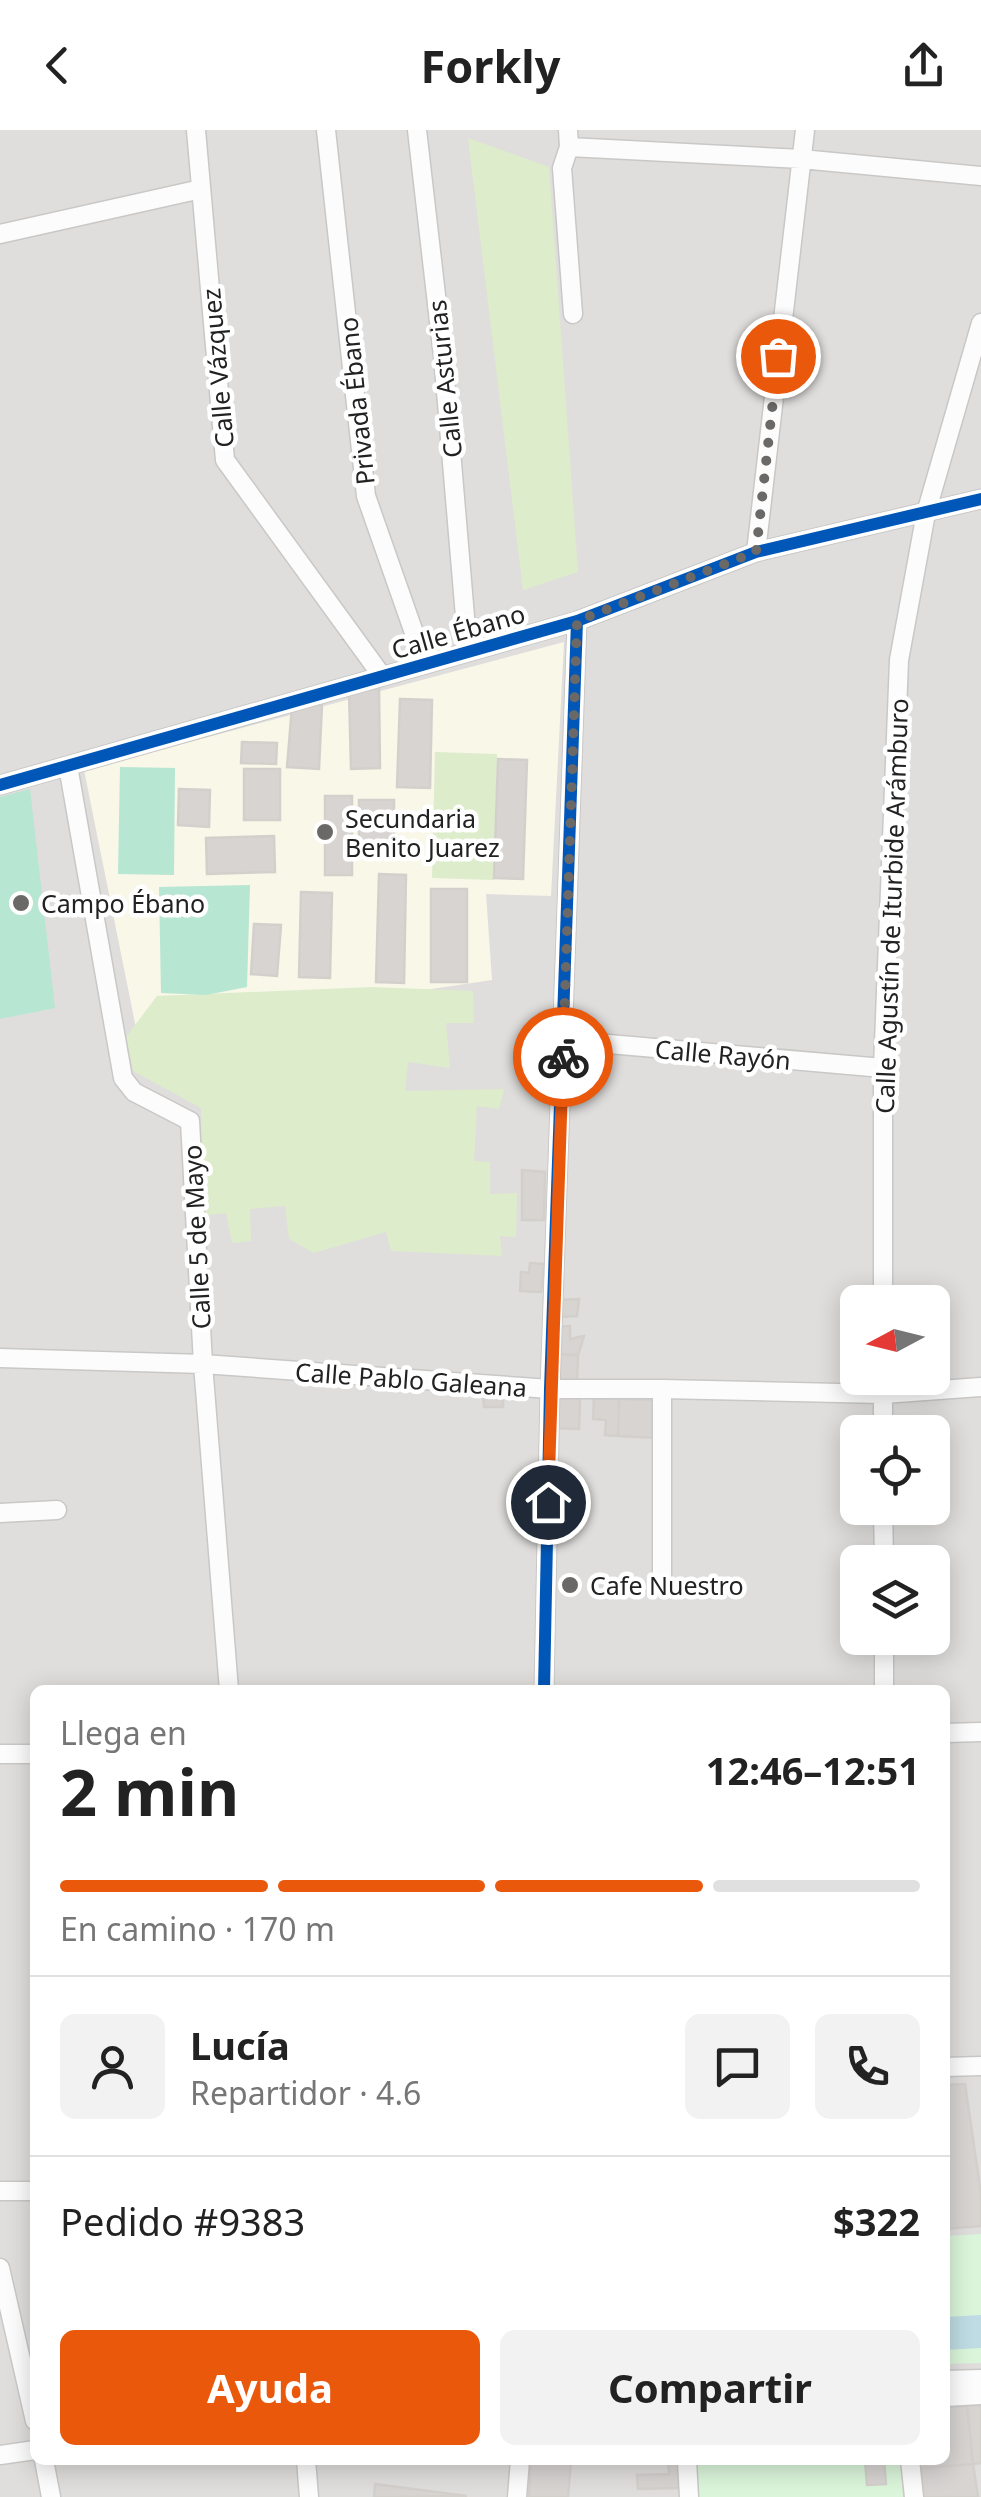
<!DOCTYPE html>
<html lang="es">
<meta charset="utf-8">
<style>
body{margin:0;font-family:"Noto Sans",sans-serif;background:#f2f2f2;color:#222;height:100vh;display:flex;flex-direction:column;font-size:38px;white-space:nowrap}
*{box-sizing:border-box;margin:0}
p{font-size:32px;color:#767676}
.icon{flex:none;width:55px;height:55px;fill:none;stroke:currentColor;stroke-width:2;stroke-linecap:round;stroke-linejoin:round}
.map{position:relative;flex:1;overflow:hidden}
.details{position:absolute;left:30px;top:1555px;width:920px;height:780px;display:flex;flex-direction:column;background:#fff;border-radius:15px;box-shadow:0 5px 25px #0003}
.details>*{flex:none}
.needle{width:65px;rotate:263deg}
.controls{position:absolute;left:840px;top:1155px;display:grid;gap:20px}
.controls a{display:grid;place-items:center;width:110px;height:110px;border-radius:15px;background:#fff;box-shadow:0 5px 25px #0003;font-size:50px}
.pin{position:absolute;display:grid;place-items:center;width:85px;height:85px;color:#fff;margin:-42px;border:5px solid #fff;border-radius:50%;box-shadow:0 2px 10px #0007}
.courier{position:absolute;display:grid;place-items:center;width:100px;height:100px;margin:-50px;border:8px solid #ea580c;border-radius:50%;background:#fff;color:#222;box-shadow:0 2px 12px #0007}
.head em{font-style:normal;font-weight:700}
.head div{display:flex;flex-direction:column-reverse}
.head{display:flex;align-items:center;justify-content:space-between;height:170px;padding:0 30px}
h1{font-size:65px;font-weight:700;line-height:75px}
.bar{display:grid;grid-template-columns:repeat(4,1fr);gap:15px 10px;align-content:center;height:120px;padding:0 30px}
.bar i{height:12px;border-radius:8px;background:#e0e0e0}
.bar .selected{background:#ea580c}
.bar p{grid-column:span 4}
.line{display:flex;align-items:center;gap:25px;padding:0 30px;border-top:2px solid #e0e0e0}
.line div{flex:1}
.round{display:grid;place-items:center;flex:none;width:105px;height:105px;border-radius:15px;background:#f2f2f2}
.primary-button{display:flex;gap:20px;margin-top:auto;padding:20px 30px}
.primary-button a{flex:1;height:115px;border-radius:15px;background:#ea580c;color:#fff;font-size:40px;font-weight:700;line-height:115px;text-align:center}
.primary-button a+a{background:#f2f2f2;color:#222}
header{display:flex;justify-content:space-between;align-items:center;height:130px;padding:0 30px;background:#fff;font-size:45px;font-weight:700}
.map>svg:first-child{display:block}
.residential{fill:#dfdedc;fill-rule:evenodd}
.education{fill:#f8f7e8}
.grass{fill:#ddeccb}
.park{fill:#daf5da}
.pitch{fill:#b7e6d2}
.water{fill:#bfdbe3}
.building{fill:#d7d4d2;stroke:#d3d0cc;stroke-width:2.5}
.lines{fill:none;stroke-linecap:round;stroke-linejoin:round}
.minor-casing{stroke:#c9c8c7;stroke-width:21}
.minor{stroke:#fdfcfc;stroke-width:18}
.cycleway-casing{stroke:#fff;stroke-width:19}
.cycleway{stroke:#0057b8;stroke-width:12}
.done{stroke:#6a6968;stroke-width:10;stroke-dasharray:0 18}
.route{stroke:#ea580c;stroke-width:12}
.poi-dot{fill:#6a6968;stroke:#fff;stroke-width:4}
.labels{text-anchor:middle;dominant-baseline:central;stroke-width:9;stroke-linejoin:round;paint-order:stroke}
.street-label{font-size:25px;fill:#222;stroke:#fff}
.poi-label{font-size:25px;fill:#222;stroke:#fff;text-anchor:start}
</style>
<header><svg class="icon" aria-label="back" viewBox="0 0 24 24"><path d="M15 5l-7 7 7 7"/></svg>Forkly<svg class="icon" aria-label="share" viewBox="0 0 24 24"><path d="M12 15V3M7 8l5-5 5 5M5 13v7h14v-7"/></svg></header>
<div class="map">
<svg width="981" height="2367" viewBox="0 0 981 2367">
<rect width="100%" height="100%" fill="#f0eeeb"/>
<path class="residential" d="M0,0H981V2367H0ZM858,1172H932V1248H858ZM858,1302H932V1378H858ZM858,1432H932V1508H858ZM35,1560H945V2330H35Z"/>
<path class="education" d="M564,512L551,766L486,764L492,850L137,903L84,640Z"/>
<path class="grass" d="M468,8L549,37L578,442L523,460Z
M435,622L497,624L494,750L432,748Z
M372,857L473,861L474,893H446L450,938L408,932L405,961L504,959L499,979L477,976L474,1031L490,1032V1064L517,1063L516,1107L500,1106L502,1126L391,1121L386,1102L314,1123L289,1109L285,1076L250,1079L251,1111L232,1113L226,1083L202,1086L201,978L133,941L126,907L157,866Z"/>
<path class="park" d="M981,2104V2233L945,2234V2106Z
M694,2330H901L903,2367H696Z"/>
<path class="pitch" d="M120,637L175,638L174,745L118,744Z
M30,659L55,878L0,889V667Z
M250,755L247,857L206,865L161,863L159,757Z"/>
<path class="water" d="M981,2185V2218L945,2220V2187Z"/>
<path class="building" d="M379,559L380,638L351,639L349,560Z
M400,569L432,570L430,658L397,657Z
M322,575L319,639L287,637L292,577Z
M242,612L277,613L276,634L241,633Z
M498,629L527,630L523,749L494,748Z
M244,639H280V690H244Z
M179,659L210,660L209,697L178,695Z
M325,666H352V745H325Z
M359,670H394V721L359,720Z
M274,706L275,742L207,744L206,708Z
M379,744L406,745L404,853L376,852Z
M431,759H467V852H431Z
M301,762L332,763L330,848L299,847Z
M254,794L281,795L277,846L251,844Z
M522,1040L545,1042L544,1090H522Z
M530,1133L544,1134L541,1162L520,1161L521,1142L529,1143Z
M579,1169L577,1186L559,1187V1170Z
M570,1196V1209L584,1206L578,1225L556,1224L558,1197Z
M556,1224L578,1225L577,1255L559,1254Z
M483,1261H503V1277H484Z
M561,1268H580L579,1299L552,1298L553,1274Z
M594,1268L619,1269L618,1306L605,1305L606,1290L593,1289Z
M619,1269L658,1270L656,1308L618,1306Z
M965,1954L981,2064V2096L945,2099V1955Z
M981,2275V2333L973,2334L967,2276Z
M967,2276L973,2334L914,2339V2330H945V2278Z
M531,2330H571L568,2367H529Z
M668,2330H679V2358L638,2359L637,2345L669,2344Z
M865,2330H884L886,2354L867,2355Z
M973,2334L978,2367H919L914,2339Z
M375,2354L467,2366L374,2367Z"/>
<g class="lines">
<defs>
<path id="minor" d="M196,0L225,330L382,546
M326,0L366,366L425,534
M417,0L443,226L468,522
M568,0L569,17L562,38L573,184
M569,17L801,29L981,46
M0,104L201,59
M756,422L805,0
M68,636L123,948L134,962L190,991L203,1234L229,1560
M0,655L577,491L756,422L981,369
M563,910L883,938
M883,1172V938L899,530L926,383L981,193
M0,1228L203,1234L550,1259H662L883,1264L981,1257
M883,1248V1302
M883,1378L884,1432
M0,1383L57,1380
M662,1456V1259
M884,1508V1560
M544,1560L550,1259L577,491
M945,1603L981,1602
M0,1624H35
M945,1937L981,1936
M0,2061H35
M0,2138L35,2291
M945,2250L981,2249
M945,2267L981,2265
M0,2325L35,2320
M44,2330L51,2367
M306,2330L309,2367
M687,2330L689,2367
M910,2330L914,2367
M517,2367L520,2330"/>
</defs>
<use href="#minor" class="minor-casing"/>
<use href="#minor" class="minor"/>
<defs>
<path id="cycleway" d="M0,655L577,491L756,422L981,369
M544,1560L550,1259L577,491"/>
</defs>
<use href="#cycleway" class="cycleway-casing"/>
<use href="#cycleway" class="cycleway"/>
</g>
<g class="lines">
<path class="done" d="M563,927L577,491L756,422L778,226"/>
<path class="route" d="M548,1372L563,927"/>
</g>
<g class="poi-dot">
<circle cx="325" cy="702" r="10"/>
<circle cx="21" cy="773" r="10"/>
<circle cx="570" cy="1455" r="10"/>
</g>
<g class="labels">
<g class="street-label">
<text transform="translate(217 238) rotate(-95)">Calle Vázquez</text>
<text transform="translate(444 249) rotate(-96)">Calle Asturias</text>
<text transform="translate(356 271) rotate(-96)">Privada Ébano</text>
<text transform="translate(458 501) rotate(-16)">Calle Ébano</text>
<text transform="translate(891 776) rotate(-88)">Calle Agustín de Iturbide Arámburo</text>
<text transform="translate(723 924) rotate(5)">Calle Rayón</text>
<text transform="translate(196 1107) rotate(-93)">Calle 5 de Mayo</text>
<text transform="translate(411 1249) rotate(4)">Calle Pablo Galeana</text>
</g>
<g class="poi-label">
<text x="345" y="688">Secundaria<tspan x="345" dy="29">Benito Juarez</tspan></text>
<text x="41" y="773">Campo Ébano</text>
<text x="590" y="1455">Cafe Nuestro</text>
</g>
</g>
</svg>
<div class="controls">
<a><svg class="needle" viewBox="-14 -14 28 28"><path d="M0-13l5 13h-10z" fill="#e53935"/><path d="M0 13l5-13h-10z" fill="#767676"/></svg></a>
<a><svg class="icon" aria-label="locate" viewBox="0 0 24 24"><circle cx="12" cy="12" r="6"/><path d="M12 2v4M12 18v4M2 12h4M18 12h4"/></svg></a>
<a><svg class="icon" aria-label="layers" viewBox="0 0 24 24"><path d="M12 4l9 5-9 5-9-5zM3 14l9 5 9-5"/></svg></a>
</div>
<div class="pin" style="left:778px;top:226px;background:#ea580c"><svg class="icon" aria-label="bag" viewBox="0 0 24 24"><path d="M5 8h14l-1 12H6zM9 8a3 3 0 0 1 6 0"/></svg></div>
<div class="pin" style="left:548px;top:1372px;background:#1f2937"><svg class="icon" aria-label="home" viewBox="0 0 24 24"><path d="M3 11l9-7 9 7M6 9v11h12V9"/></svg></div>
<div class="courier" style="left:563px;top:927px"><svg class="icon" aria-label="bike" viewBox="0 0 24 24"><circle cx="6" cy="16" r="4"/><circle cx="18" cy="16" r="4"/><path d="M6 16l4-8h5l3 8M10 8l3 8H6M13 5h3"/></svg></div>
<section class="details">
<div class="head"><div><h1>2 min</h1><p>Llega en</p></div><em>12:46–12:51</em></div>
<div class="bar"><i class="selected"></i><i class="selected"></i><i class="selected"></i><i></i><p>En camino · 170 m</p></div>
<div class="line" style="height:180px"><a class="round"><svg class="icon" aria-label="person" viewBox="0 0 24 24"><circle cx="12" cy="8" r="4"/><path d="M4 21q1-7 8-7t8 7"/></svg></a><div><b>Lucía</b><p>Repartidor · 4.6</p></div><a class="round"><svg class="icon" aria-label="chat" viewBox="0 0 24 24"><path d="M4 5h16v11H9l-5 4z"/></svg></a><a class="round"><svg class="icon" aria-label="phone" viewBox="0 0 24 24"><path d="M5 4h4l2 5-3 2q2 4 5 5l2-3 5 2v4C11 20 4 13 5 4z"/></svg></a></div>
<div class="line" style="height:130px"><div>Pedido #9383</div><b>$322</b></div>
<div class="primary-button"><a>Ayuda</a><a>Compartir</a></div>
</section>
</div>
